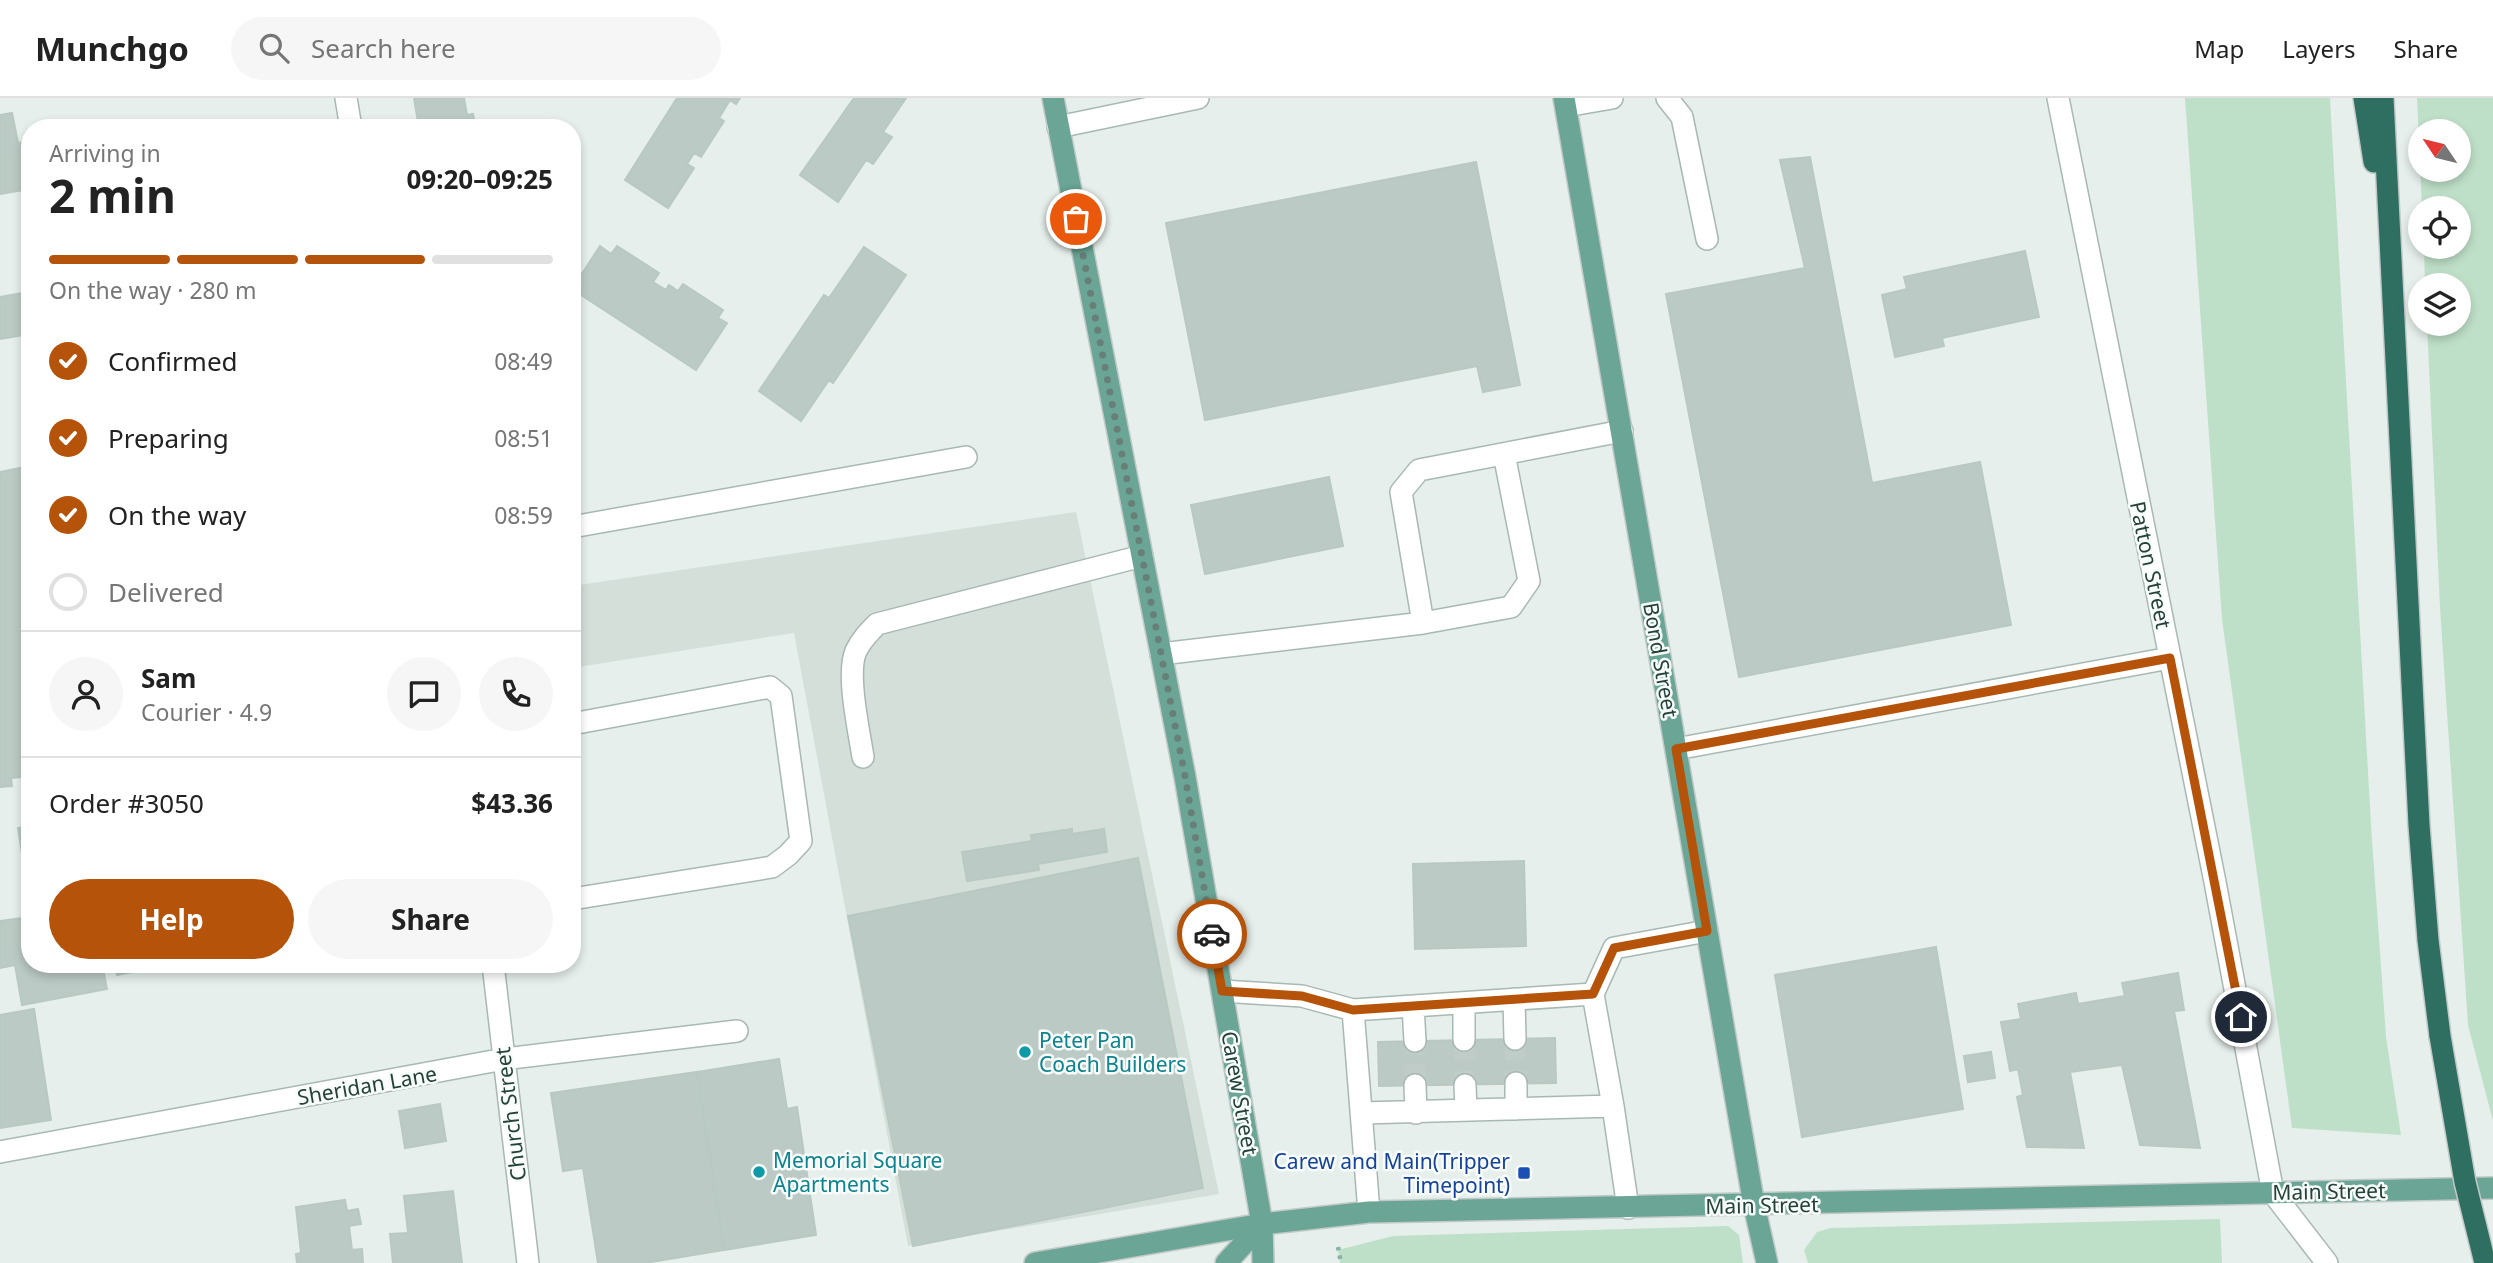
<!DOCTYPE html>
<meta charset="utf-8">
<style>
body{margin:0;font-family:"Noto Sans",sans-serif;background:#f6f6f6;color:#222;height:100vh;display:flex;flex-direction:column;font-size:26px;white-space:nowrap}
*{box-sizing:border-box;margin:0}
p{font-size:23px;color:#767676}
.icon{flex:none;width:38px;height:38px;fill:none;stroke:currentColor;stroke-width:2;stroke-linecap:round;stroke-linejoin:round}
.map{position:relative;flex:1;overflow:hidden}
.drawer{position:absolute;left:21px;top:21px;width:560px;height:854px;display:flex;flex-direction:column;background:#fff;border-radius:28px;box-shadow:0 4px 10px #0003}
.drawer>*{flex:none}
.needle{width:46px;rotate:305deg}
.tools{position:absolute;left:2408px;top:21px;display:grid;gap:14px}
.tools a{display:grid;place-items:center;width:63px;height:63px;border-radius:50%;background:#fff;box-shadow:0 4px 10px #0003;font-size:35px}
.pin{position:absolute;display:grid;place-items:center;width:60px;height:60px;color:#fff;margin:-30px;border:4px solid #fff;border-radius:50%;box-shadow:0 2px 7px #0007}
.courier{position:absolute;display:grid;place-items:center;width:70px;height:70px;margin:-35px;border:5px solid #b45309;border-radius:50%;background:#fff;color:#222;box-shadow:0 2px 9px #0007}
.head em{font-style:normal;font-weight:700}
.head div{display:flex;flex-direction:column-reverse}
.head{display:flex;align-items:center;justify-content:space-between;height:119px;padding:0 28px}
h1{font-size:46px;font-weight:700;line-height:52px}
.bar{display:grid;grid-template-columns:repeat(4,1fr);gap:10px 7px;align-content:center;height:84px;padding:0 28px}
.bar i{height:9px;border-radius:5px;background:#e0e0e0}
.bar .on{background:#b45309}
.bar p{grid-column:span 4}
.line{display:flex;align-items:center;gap:18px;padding:0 28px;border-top:2px solid #e0e0e0}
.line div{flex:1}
.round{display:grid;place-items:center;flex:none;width:74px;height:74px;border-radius:37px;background:#f6f6f6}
ol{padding:0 28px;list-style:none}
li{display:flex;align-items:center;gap:21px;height:77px}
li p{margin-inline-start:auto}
li .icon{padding:7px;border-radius:50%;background:#b45309;color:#fff;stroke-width:4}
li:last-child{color:#767676}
li i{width:38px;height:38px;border:4px solid #e0e0e0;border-radius:50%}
.button{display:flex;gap:14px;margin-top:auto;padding:14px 28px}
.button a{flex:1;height:80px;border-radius:42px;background:#b45309;color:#fff;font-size:28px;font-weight:700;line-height:80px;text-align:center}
.button a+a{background:#f6f6f6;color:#222}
header{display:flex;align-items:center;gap:42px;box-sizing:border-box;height:98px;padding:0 35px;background:#fff;border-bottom:2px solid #e0e0e0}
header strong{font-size:33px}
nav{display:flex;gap:38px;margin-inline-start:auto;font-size:24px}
.search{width:490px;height:63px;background:#f6f6f6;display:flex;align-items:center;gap:18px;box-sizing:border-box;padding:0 24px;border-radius:38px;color:#767676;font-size:26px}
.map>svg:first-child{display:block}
.built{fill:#d4dfda}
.green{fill:#bfe0c8;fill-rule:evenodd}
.building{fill:#bbcac4;stroke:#b8c9c2;stroke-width:2}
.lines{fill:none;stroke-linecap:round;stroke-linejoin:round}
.minor-tunnel{stroke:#bfccc8;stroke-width:21;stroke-dasharray:21 10;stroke-linecap:butt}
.minor-casing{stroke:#a8b8b2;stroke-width:24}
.major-casing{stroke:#c2cac8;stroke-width:24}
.highway-casing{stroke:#c2cac8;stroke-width:24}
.path{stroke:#86b3a5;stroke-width:4.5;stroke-dasharray:3.5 5;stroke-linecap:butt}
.minor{stroke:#fff;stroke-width:21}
.major{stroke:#6aa596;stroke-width:21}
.highway{stroke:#2f6f62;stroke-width:21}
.highway-bridge-casing{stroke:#c2cac8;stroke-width:24;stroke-linecap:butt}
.highway-bridge{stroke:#2f6f62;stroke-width:21}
.done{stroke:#687f78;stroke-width:7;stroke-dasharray:0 12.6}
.route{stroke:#b45309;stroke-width:9}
.culture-dot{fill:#0f9aa8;stroke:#f7fbf9;stroke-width:2.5}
.transit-dot{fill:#1a4fb4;stroke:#f7fbf9;stroke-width:2.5}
.labels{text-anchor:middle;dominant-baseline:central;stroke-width:5;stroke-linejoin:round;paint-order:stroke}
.street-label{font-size:21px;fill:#24423a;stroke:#f7fbf9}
.culture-label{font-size:21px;fill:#0d838f;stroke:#f7fbf9;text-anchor:start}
.transit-label{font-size:21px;fill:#164399;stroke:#f7fbf9;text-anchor:end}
</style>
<header>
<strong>Munchgo</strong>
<div class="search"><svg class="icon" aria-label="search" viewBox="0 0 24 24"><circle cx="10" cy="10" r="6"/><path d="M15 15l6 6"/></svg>Search here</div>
<nav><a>Map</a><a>Layers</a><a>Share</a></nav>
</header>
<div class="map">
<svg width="2493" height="1165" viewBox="0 0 2493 1165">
<rect width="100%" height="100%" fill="#e6efeb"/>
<path class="built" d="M1076,414L1219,1096L908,1148L794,535L572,570V488Z"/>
<path class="green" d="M2185,0H2330L2371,727L2386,939L2401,1037L2292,1030L2222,521Z
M2417,0H2493V1023L2468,927L2440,510L2427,226H2459V187H2425L2424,149H2459V110H2422ZM2459,33V72H2420V33Z
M2220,1121L2222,1165H1808L1804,1152L1817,1134L1831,1130Z
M1728,1128L1739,1137L1743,1165H1340L1338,1152L1393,1138Z"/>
<path class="building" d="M414,0H464L467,17L473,16L476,30H419Z
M677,0H740L736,6L730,2L719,20L724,23L701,59L694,55L687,66L694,70L668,110L625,82Z
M854,0H906L883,34L892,39L873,66L866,62L838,104L800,77Z
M12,15L18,45L30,43V91L0,96V17Z
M153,23L154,30H110Z
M1810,59L1872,385L1980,364L2011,527L1739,579L1666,196L1805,170L1780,62Z
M1476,64L1520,287L1483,294L1477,268L1205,322L1166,125Z
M600,148L611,156L617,148L659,175L653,184L666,192L669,187L678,193L683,186L723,212L718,220L727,225L696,272L572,191Z
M864,149L906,177L833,285L829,282L801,323L759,293L824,197L829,200Z
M2025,153L2039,219L1942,240L1944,248L1895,259L1882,197L1907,191L1904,179Z
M23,195L30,236L0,241V199Z
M30,368V678L11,680L12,688L0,689V374Z
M1329,379L1343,448L1205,476L1191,407Z
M30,728V805L18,730Z
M1072,731V736L1104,731L1107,754L1038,766L1039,772L967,783L962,754L1032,743L1031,737Z
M1138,760L1203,1090L913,1148L848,818Z
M1524,763L1526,848L1415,851L1413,766Z
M30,819V866H102L107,891L22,907L15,867L0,870V823Z
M1936,849L1963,1011L1802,1039L1775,877Z
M115,866H151L152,870L117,877Z
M2178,875L2184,912L2174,913L2200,1050L2140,1047L2122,967L2070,974L2084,1050L2027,1049L2017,999L2023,997L2018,971L2010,973L2001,924L2021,921L2018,906L2076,895L2078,906L2125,898L2122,885Z
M34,911L51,1022L0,1030V917Z
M1555,940L1556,985L1379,988L1378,944Z
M1991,954L1995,980L1968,984L1964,958Z
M779,961L787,1011L797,1009L816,1137L724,1152L697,974Z
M697,974L724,1152L645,1165H598L583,1070L563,1073L551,995Z
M440,1006L446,1043L405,1050L399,1013Z
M453,1093L462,1165H393L390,1136L408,1135L404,1098Z
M345,1102L347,1113L358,1111L361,1126L349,1128L352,1152L362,1151L363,1165H297L296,1156L301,1155L296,1109Z"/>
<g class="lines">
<path class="minor-tunnel" d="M1515,941L1516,985
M1464,942L1465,987
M1415,987V943"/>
<defs>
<path id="minor" d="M346,0L351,30
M1667,0L1682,19L1707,141
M2058,0L2215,784L2273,1095L2327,1165
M1566,8L1612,0
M1058,29L1198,0
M572,429L966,359
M1423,525L1511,509L1529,483L1504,356
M1161,556L1423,525L1401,394L1419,372L1622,333
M572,626L770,589L781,598L801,743L788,757L772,769L572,801
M1676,651L2170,560
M863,659C859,633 846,575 856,553C861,542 869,534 877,526L1142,458
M493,866L528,1165
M1222,893L1302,898L1353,912L1593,896L1613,1008L1628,1110
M1593,896L1614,850L1707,833
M1514,901L1515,941
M1413,908L1415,943
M1353,912L1369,1114
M1464,942V905
M1415,987L1416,1015
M1465,987L1466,1012
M1516,1011V985
M1362,1015L1613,1008
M0,1054L504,961L737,933"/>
<path id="major" d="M1053,0L1185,679L1262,1126L1263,1165
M1564,0L1754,1107L1767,1165
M1035,1165L1262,1126L1369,1114L2493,1090
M1226,1165L1262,1126"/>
<path id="highway" d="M2364,0L2374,64
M2383,0L2419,727L2428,842L2440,938"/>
</defs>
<use href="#minor" class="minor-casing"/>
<use href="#major" class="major-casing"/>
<use href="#highway" class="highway-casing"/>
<path class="path" d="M1338,1149L1341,1165"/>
<use href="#minor" class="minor"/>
<use href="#major" class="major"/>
<use href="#highway" class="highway"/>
<defs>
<path id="highway-bridge" d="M2440,938L2465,1084L2485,1165"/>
</defs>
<use href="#highway-bridge" class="highway-bridge-casing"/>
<use href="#highway-bridge" class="highway-bridge"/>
</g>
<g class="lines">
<path class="done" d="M1076,121L1185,678L1212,836"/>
<path class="route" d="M1212,836L1222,893L1302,898L1353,912L1593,896L1614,850L1707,833L1676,651L2170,560L2241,919"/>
</g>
<g class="culture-dot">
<circle cx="1025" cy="954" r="7"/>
<circle cx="759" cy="1074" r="7"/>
</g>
<rect class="transit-dot" x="1517" y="1068" width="14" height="14" rx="3.5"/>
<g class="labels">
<g class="street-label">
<text transform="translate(2151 467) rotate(78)">Patton Street</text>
<text transform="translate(1661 562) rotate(80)">Bond Street</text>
<text transform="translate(367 987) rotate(-10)">Sheridan Lane</text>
<text transform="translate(1240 995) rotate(80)">Carew Street</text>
<text transform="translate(510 1016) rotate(-97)">Church Street</text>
<text transform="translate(2329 1093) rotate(-1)">Main Street</text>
<text transform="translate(1762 1107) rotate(-1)">Main Street</text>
</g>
<g class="culture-label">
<text x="1039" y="942">Peter Pan<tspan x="1039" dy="24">Coach Builders</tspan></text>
<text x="773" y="1062">Memorial Square<tspan x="773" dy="24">Apartments</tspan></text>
</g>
<g class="transit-label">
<text x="1510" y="1063">Carew and Main(Tripper<tspan x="1510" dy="24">Timepoint)</tspan></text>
</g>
</g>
</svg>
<div class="tools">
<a><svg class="needle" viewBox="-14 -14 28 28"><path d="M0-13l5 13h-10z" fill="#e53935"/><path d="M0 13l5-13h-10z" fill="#767676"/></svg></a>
<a><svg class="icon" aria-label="locate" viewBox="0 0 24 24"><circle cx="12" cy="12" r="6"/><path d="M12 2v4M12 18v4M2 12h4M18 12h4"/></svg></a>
<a><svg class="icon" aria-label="layers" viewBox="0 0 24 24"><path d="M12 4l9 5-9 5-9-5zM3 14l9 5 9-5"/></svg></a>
</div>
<div class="pin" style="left:1076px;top:121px;background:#ea580c"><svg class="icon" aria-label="bag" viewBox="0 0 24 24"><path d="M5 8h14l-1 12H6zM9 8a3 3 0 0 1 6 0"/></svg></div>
<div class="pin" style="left:2241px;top:919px;background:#1f2937"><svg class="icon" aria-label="home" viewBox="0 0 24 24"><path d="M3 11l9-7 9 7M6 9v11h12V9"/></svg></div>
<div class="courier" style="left:1212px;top:836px"><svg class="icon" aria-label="car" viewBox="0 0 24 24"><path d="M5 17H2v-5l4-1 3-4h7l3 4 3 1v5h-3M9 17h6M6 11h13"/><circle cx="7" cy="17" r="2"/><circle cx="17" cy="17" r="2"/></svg></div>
<section class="drawer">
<div class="head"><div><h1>2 min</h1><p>Arriving in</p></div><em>09:20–09:25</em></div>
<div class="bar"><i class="on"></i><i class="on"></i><i class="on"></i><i></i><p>On the way · 280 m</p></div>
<ol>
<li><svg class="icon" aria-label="check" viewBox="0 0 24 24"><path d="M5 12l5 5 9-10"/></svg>Confirmed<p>08:49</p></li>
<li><svg class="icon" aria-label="check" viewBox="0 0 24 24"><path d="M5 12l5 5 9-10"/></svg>Preparing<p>08:51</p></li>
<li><svg class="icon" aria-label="check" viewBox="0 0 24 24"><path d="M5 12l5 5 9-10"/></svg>On the way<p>08:59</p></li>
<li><i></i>Delivered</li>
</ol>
<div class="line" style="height:126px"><a class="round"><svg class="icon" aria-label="person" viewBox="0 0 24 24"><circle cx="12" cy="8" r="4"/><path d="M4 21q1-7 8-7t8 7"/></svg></a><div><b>Sam</b><p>Courier · 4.9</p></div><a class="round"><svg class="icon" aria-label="chat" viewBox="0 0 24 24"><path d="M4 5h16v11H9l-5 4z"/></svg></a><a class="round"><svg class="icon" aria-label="phone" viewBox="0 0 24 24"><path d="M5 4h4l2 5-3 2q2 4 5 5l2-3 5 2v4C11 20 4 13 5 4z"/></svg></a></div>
<div class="line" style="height:91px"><div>Order #3050</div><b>$43.36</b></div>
<div class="button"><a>Help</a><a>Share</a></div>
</section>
</div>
